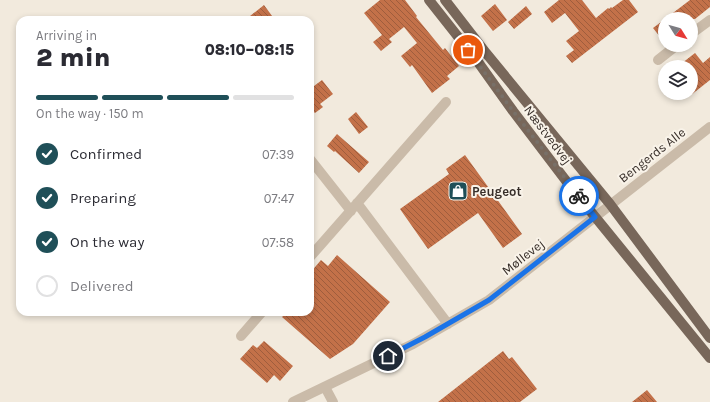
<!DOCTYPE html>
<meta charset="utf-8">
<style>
body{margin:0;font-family:Karla,sans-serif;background:#f7f7f7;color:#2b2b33;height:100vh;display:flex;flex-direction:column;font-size:15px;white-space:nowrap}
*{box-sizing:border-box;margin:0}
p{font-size:13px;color:#7c7c81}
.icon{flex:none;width:22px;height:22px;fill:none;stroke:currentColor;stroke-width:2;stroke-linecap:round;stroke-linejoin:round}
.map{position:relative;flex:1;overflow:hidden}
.panel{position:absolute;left:16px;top:16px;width:298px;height:300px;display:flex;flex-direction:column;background:#fff;border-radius:12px;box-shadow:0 2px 6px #0003}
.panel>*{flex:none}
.needle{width:26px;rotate:127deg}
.tools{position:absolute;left:658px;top:12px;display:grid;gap:8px}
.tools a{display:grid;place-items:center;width:40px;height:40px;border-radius:50%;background:#fff;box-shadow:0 2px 6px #0003;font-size:20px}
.pin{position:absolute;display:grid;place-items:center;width:34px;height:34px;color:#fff;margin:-17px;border:2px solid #fff;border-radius:50%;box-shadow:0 1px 4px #0007}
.courier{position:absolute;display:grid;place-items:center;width:40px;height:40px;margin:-20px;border:3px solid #1a73e8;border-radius:50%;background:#fff;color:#222;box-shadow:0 1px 5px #0007}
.overview em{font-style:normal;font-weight:800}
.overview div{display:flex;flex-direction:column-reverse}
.overview{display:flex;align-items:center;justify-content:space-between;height:68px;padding:0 20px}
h1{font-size:26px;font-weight:800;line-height:30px}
.bar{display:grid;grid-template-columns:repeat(4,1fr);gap:6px 4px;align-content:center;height:48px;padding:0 20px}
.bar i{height:5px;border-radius:3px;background:#e1e1e2}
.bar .active{background:#1f4f58}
.bar p{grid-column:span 4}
ol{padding:0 20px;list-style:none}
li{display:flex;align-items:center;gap:12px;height:44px}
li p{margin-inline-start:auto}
li .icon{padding:4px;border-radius:50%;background:#1f4f58;color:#fff;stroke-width:4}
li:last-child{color:#7c7c81}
li i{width:22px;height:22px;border:2px solid #e1e1e2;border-radius:50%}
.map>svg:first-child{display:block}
.building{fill:url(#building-back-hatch)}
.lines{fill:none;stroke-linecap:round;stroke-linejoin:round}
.minor{stroke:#cabba9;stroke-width:10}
.primary{stroke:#78675a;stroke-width:10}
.done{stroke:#787068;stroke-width:4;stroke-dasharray:0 7.2}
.route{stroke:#1a73e8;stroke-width:5}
.labels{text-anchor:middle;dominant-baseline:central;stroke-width:4;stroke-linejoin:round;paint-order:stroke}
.street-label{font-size:13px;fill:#372e29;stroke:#f9f3e9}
.poi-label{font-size:13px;font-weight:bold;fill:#372e29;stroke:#f9f3e9;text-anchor:start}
</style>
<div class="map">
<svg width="710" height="402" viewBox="0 0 710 402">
<defs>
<pattern id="building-back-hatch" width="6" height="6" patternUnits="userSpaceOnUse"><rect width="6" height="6" fill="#c37149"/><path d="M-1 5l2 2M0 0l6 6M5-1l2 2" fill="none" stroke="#9f5d3d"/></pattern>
</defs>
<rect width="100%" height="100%" fill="#f2eadd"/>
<path class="building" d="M380,0H405L417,16L416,17L443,50L445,48L459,66L447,76L450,79L432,93L412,65L410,67L401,56L417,43L404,27L389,39L392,42L381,51L373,42L382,35L364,13Z
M559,0H582L596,18L608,8L609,9L611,7L612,8L623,0H629L638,12L572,63L566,56L574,50L566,41L579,31L565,13L552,23L544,12Z
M690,0H710V7L695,19H665Z
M495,4L507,20L493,31L481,16Z
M264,5L275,20H245Z
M526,6L532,14L514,29L508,22Z
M665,19V43L653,28Z
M695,53L703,63L710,57V80L691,95V67H677Z
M322,80L333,94L320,104L323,107L315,113L312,110L310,112V89Z
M356,112L368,127L359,134L348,119Z
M337,134L369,162L359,173L335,151L334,152L327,146Z
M465,155L522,234L503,248L478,213L428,249L400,209L449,174L446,169Z
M337,255L390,302L353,344L330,359L282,317L287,312H310V273L321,260L328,266Z
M264,341L293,366L280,381L274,375L267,383L240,359L253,345L257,348Z
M503,351L509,359L512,357L537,389L520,402H438Z
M647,390L657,402H632Z"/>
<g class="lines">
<path class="minor" d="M691,34L710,20
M658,60L677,45
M310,159L351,211
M357,203L448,324
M310,257L446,102
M241,336L262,312
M325,387L333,402
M293,402L413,344L489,300L710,127"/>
<path class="primary" d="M429,0L478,62L513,111L570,186L710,358
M445,0L486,53L610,204L710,338"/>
</g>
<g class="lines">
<path class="done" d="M468,50L513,111L579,196"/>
<path class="route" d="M388,356L425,337L489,300L595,217L579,196"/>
</g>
<defs>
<symbol id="shop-square" viewBox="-11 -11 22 22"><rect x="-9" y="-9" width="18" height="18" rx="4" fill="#1f4f58" stroke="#f9f3e9"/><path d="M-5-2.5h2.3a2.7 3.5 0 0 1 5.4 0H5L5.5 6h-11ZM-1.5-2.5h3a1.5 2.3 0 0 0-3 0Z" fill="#fff"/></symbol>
</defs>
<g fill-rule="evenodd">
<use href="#shop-square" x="447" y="180" width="22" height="22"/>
</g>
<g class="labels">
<g class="street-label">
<text transform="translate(548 135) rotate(53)">Næstvedvej</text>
<text transform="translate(652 155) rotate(-38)">Bengerds Alle</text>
<text transform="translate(523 257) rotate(-38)">Møllevej</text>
</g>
<g class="poi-label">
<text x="472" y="191">Peugeot</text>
</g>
</g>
</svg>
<div class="tools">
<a><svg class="needle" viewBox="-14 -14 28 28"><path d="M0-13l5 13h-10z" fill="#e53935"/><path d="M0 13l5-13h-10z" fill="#7c7c81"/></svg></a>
<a><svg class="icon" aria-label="layers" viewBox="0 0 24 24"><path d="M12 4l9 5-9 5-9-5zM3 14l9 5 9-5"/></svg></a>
</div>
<div class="pin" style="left:468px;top:50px;background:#ea580c"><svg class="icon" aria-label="bag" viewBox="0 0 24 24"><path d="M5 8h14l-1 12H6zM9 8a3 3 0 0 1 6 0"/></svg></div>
<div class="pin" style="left:388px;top:356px;background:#1f2937"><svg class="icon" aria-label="home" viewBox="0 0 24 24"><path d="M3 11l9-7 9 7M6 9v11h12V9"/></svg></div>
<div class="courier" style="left:579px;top:196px"><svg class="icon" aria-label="bike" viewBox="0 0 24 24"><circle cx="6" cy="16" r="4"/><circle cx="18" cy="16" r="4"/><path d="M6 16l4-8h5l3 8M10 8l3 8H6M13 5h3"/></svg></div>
<section class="panel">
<div class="overview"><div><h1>2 min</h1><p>Arriving in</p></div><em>08:10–08:15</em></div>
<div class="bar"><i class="active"></i><i class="active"></i><i class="active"></i><i></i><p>On the way · 150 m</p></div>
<ol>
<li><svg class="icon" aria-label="check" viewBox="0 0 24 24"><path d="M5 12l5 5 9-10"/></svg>Confirmed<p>07:39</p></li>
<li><svg class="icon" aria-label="check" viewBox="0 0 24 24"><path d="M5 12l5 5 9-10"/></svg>Preparing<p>07:47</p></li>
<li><svg class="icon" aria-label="check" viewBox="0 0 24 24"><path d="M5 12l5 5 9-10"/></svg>On the way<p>07:58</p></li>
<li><i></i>Delivered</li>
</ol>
</section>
</div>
